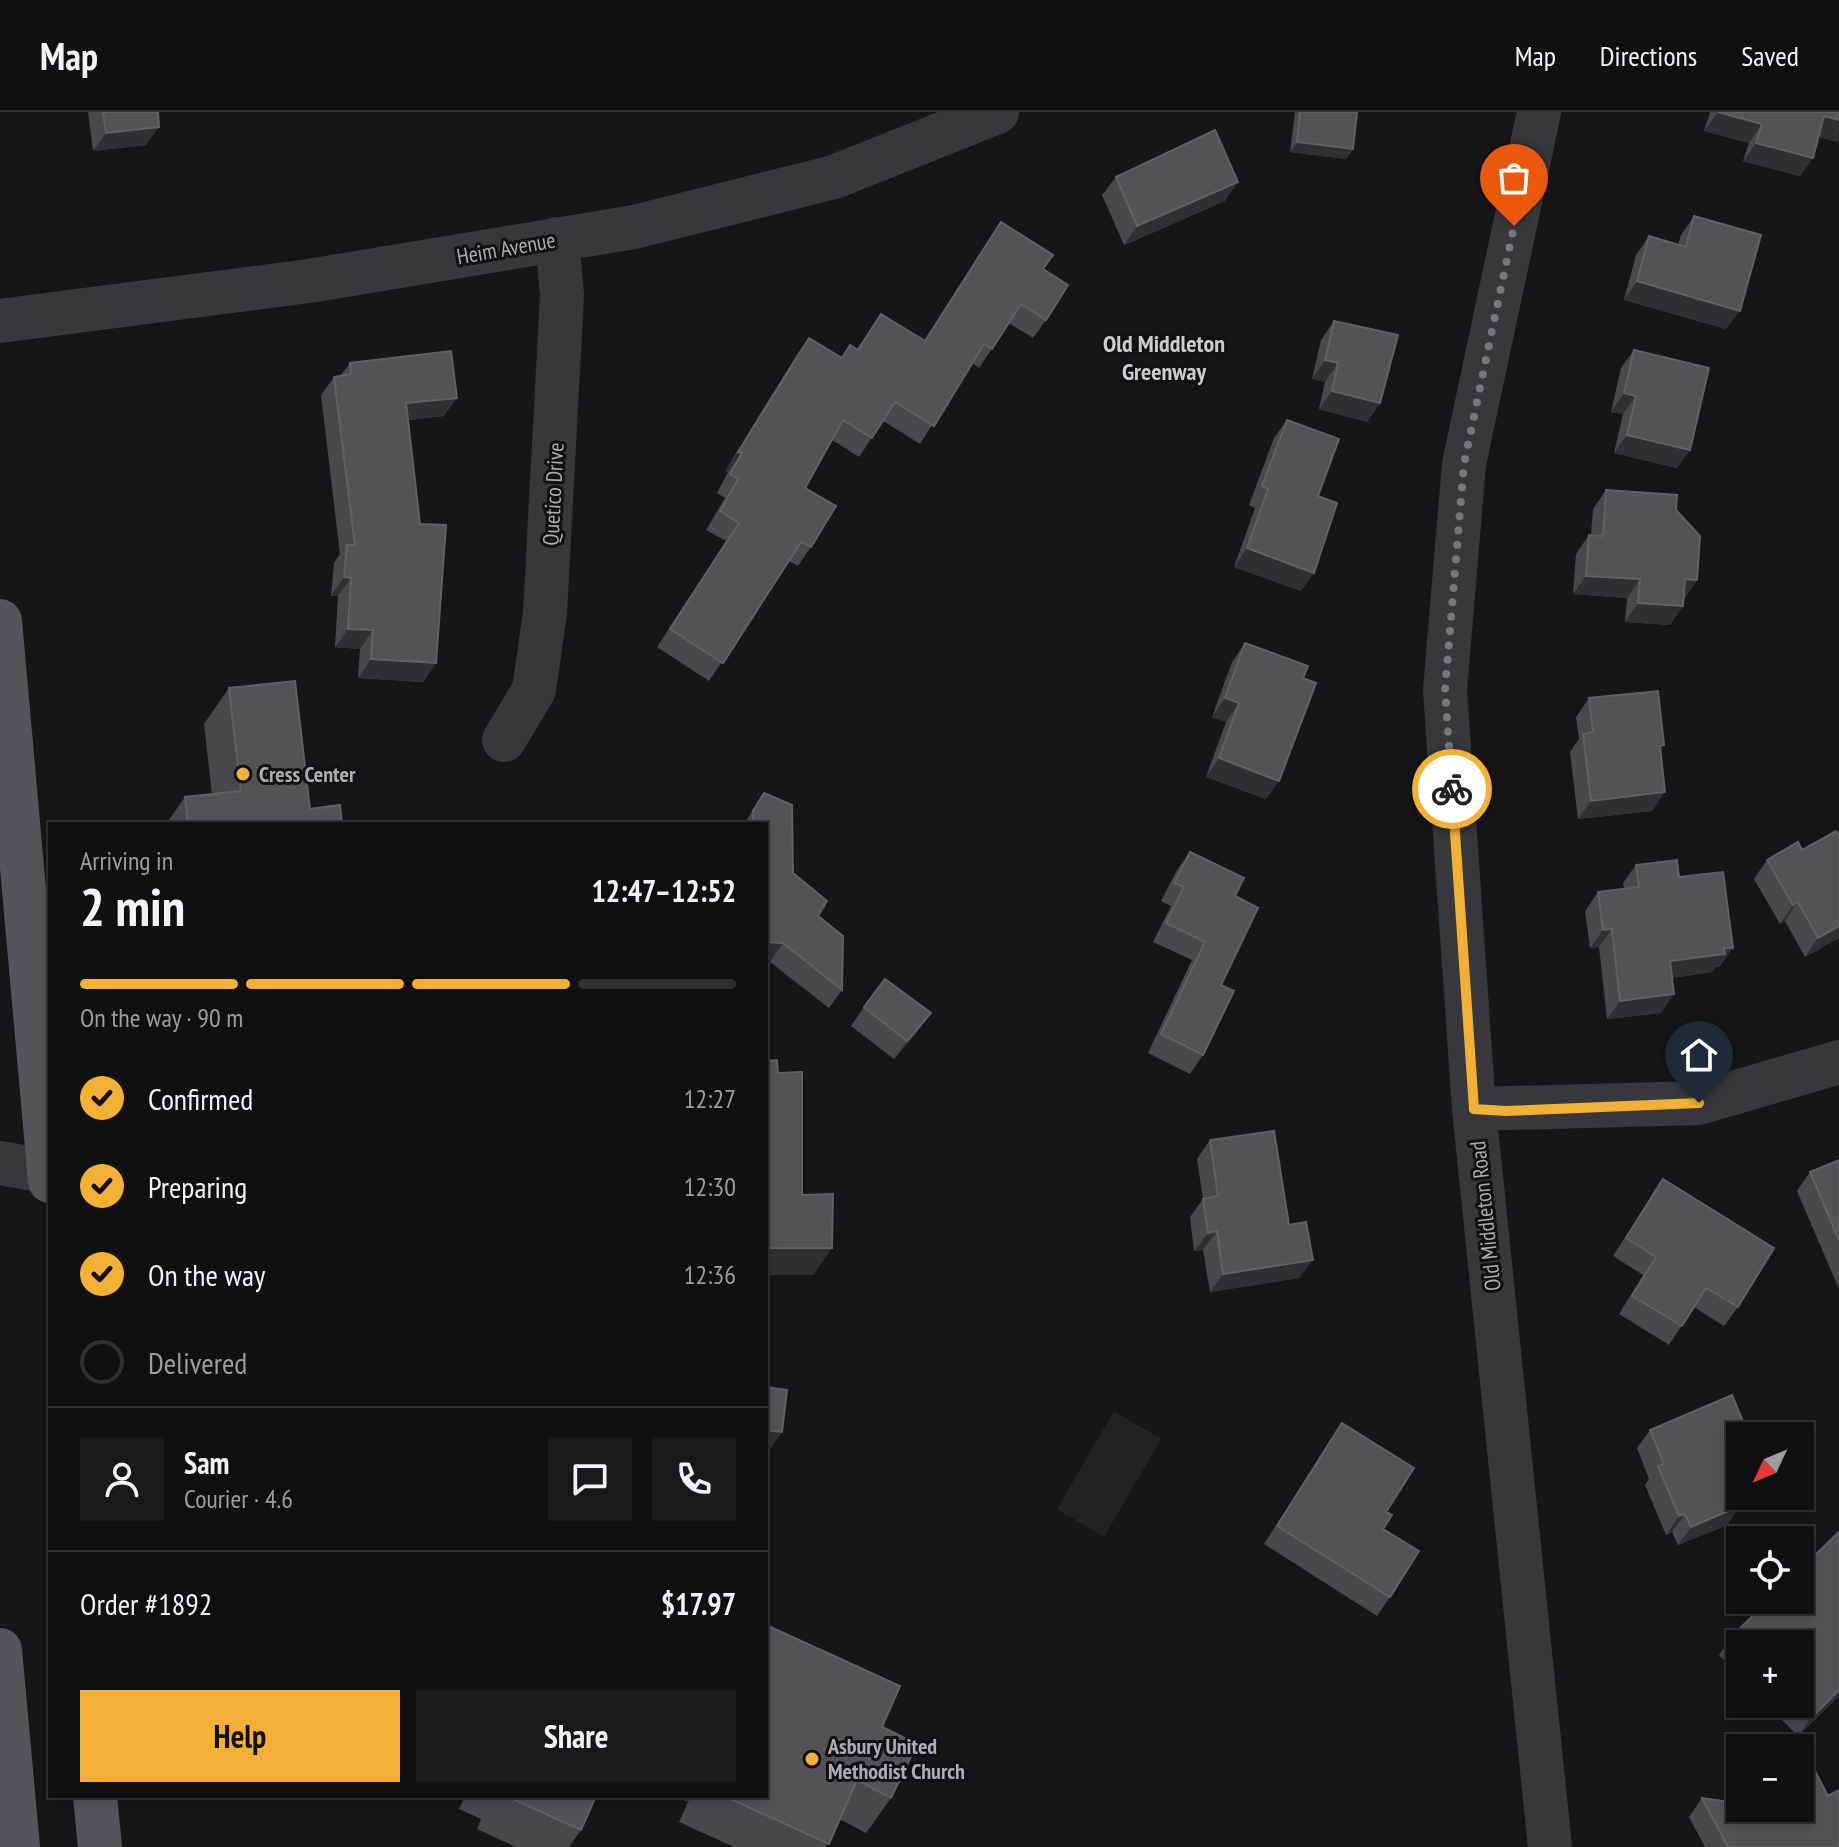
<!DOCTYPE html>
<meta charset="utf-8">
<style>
body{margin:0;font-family:"PT Sans Narrow",sans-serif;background:#19191b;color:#f1f3f6;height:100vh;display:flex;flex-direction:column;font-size:30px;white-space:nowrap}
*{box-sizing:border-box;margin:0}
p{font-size:26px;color:#9c9d9f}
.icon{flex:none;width:44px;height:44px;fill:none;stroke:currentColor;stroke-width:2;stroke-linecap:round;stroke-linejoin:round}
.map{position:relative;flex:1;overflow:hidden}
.drawer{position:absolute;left:48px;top:710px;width:720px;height:976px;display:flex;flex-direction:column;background:#101012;border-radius:0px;box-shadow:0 4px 12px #0003,0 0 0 2px #303032}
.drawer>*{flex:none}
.needle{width:52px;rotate:226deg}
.tools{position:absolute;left:1726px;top:1310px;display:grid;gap:16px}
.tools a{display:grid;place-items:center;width:88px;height:88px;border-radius:0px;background:#101012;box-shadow:0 4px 12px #0003,0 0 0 2px #303032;font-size:40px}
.pin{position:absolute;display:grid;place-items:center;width:68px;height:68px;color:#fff;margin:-82px -34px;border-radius:50% 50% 50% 0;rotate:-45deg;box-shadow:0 0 8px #0007}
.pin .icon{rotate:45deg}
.courier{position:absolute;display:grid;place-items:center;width:80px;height:80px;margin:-40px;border:6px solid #f2b134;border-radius:50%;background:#fff;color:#222;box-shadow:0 2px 10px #0007}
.summary em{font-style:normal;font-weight:600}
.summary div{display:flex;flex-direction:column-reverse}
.summary{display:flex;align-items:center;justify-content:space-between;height:136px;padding:0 32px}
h1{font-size:52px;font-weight:600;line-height:60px}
.bar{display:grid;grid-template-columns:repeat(4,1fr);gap:12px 8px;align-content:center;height:96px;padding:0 32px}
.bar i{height:10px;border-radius:6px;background:#303032}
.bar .selected{background:#f2b134}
.bar p{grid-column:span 4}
.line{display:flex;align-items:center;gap:20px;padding:0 32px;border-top:2px solid #303032}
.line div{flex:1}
.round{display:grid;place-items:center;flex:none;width:84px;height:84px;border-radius:0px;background:#19191b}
ol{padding:0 32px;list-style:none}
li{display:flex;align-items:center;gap:24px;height:88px}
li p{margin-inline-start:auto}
li .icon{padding:8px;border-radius:50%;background:#f2b134;color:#111;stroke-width:4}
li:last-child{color:#9c9d9f}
li i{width:44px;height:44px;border:4px solid #303032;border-radius:50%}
.cta{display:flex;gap:16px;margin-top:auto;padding:16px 32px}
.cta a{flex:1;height:92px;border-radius:0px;background:#f2b134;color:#111;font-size:32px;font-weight:600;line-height:92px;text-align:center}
.cta a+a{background:#19191b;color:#f1f3f6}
header{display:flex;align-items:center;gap:48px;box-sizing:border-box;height:112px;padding:0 40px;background:#101012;border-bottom:2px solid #303032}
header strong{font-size:38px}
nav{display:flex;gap:44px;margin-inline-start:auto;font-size:28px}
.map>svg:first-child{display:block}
.green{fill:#1e261f}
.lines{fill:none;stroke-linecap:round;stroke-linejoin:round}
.minor{stroke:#37383d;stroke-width:44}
.major{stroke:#53555c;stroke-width:44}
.wall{fill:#47494d}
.shaded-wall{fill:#2f3033}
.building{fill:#525359;stroke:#5f6168;stroke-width:2}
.done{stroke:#757880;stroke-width:8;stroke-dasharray:0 14.4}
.route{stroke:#f2b134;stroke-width:10}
.poi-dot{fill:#f2b134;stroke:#111113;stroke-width:3}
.labels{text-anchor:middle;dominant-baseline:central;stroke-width:6;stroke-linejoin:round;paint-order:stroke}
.street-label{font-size:22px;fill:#a8adb8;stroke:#111113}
.poi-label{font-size:22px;font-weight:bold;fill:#a8adb8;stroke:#111113;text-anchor:start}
.neighbourhood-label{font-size:24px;font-weight:bold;fill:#c9ccd4;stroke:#111113}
</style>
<header>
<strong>Map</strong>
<nav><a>Map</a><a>Directions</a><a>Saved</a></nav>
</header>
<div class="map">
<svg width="1839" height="1735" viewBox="0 0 1839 1735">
<rect width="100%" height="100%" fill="#161618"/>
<path class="green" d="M1114,1299L1161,1327L1104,1425L1057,1397Z"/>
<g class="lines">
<path class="minor" d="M1539,0L1464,352L1445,578L1474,997L1550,1735
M0,209L309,169L634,115L834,65L997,0
M504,628L534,578L545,501L562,183L557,127
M1474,997L1699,991L1839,950
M0,1051L50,1060"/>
<path class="major" d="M0,509L50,1069
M0,1538L18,1735
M95,1684L100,1735"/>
</g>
<path class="wall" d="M88,0H158L146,33L93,39Z
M1295,0H1357L1353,37L1346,47L1290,40Z
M1710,0H1839L1838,30L1819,25L1813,46L1800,64L1743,49L1749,31L1704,19Z
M1116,65L1225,89L1124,133L1102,83Z
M1694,104L1726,217L1624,188L1636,143L1649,124L1678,133L1681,123Z
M1001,110L1043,157L1046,208L1033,226L1009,211L979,256L972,251L920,332L883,309L859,345L832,328L805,376L811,435L798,454L789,449L709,569L657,535L726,429L706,418L725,386L717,381L728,360L725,359L796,244L809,226L841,246L857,237L881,202L924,229Z
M1334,209L1380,291L1367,310L1319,297L1325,270L1312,267L1321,228Z
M1634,238L1677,356L1614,341L1623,302L1611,300L1621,256Z
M350,251L444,304L408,308L436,551L423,570L358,566L360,537L335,535L338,484H331L334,451L340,442L321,283L334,265L340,264Z
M1287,308L1318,384L1301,479L1234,455L1255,396L1249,393L1274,326Z
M1606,378L1676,398L1697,468L1684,487L1670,513L1625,510L1627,486L1573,482L1576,442L1589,423H1591L1593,397Z
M1245,531L1303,566L1266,687L1206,665L1226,610L1212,605L1232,550Z
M229,576L310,697L342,712H166L185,685L212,682L204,612Z
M1589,586L1661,638L1652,699L1578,707L1570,640L1579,627L1576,605Z
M764,681L793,761L818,804L842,878L829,896L770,850H766V712H744Z
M1839,723V826L1805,845L1785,809L1780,812L1754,767L1767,748L1802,738Z
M1190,740L1235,784L1221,873L1203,943L1190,962L1148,941L1192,848L1153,830L1171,794L1161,789L1177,758Z
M1636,753L1679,765L1720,854L1716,855L1712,860L1672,866L1661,901L1607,907L1599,835L1590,836L1585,799L1598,780L1624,777L1623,771Z
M864,895L918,919L894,947L851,914Z
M1210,1028L1289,1113L1299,1166L1210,1180L1203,1138L1194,1139L1190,1105L1203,1087L1197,1047Z
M1839,1048V1177L1797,1079L1810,1060Z
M1663,1067L1738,1195L1724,1214L1694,1195L1669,1233L1619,1202L1643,1163L1613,1144Z
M1342,1311L1386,1400L1383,1417L1390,1485L1377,1504L1264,1432Z
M1650,1318L1738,1391L1740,1394L1727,1413L1678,1433L1672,1420L1666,1423L1645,1373L1649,1367L1637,1336Z
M1839,1420V1584L1798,1624L1766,1592H1800L1740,1532V1565L1719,1543L1732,1524Z
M882,1615L891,1686L866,1721L840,1707L826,1735H734L679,1710L688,1690L675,1684H766Z
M465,1684H596L581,1718L569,1735H516L477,1717L481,1707L459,1697Z
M1828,1684L1839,1735H1705L1689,1705L1702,1686L1736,1691Z"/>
<path class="shaded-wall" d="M1718,0L1762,12L1749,31L1704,19Z
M1824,4L1839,8L1838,30L1811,23Z
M159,15L146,33L93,39L106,21Z
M1297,30L1353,37L1346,47L1290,40Z
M1756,31L1813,46L1800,64L1743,49Z
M1238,70L1225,89L1124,133L1137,114Z
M1637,169L1740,199L1726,217L1624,188Z
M1325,248L1338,251L1325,270L1312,267Z
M1332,279L1380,291L1367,310L1319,297Z
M1624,281L1636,284L1623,302L1611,300Z
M457,286L444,304L393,310L406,291Z
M1627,323L1690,338L1677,356L1614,341Z
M738,340L742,341L728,360L725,359Z
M1247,436L1314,461L1301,479L1234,455Z
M1586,464L1640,467L1627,486L1573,482Z
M344,465L351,466L338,484H331Z
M1685,467L1697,468L1684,487Z
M1638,491L1683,494L1670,513L1625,510Z
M348,517L373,518L360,537L335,535Z
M371,547L436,551L423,570L358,566Z
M1225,586L1239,591L1226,610L1212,605Z
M1219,646L1279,669L1266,687L1206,665Z
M1665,680L1652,699L1578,707L1591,689Z
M1798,790L1785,809L1780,812L1793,793Z
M1839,814V826L1805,845L1818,826Z
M1612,817L1599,835L1590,836L1603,818Z
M766,830L783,831L770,850H766Z
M1724,836H1733L1720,854L1716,855L1712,860L1657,868L1670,849Z
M1674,882L1661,901L1607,907L1620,889Z
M931,901L918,919L894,947L907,929Z
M1217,1119L1203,1138L1194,1139L1208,1121Z
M766,1136H832L813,1163H766Z
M1313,1148L1299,1166L1210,1180L1223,1162Z
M766,1318L782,1320L769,1339L766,1338Z
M1740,1377V1384H1754L1721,1398L1734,1380Z
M1740,1394L1727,1413L1678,1433L1691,1415Z
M1685,1402L1672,1420L1666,1423L1679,1404Z
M1839,1578V1584L1798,1624L1811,1606Z
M675,1684H692L688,1690Z"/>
<path class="building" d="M103,0H158L159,15L106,21Z
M1300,0H1357L1353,37L1297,30Z
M1718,0H1839V8L1824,4L1813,46L1756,31L1762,12Z
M1215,18L1238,70L1137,114L1116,65Z
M1694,104L1761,123L1740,199L1637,169L1649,124L1686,135Z
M1001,110L1053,143L1043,157L1068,173L1046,208L1021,192L992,237L984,232L934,314L895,290L872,326L843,308L805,376L836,394L811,435L801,430L723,551L670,517L739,411L720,399L738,367L730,362L742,341L738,340L809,226L842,246L850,233L858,238L881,202L925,229Z
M1334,209L1398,223L1380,291L1332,279L1338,251L1325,248Z
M1634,238L1709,256L1690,338L1627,323L1636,284L1624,281Z
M451,239L457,286L406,291L420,412L446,413L436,551L371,547L373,518L348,517L351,466L344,465L347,433H355L334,265L351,262L350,251Z
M1287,308L1339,327L1318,384L1337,391L1314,461L1247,436L1268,377L1262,374Z
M1606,378L1677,383L1676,398L1700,424L1697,468L1685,467L1683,494L1638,491L1640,467L1586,464L1589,423L1603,424Z
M1245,531L1308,554L1303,566L1316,571L1279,669L1219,646L1239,591L1225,586Z
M295,569L310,697L340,693L342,712H188L185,685L241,679L229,576Z
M1658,579L1664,633L1660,634L1665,680L1591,689L1583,622L1593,620L1589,586Z
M764,681L792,693L793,761L827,789L818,804L843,824L842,878L783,831L766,830V712H753V699Z
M1836,719L1839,723V814L1818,826L1798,790L1793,793L1767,748L1798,730L1802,738Z
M1190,740L1244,766L1235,784L1258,796L1221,873L1234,879L1203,943L1161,922L1205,830L1166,811L1184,775L1174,771Z
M1677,748L1679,765L1723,760L1733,836H1724L1725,842L1670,849L1674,882L1620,889L1612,817L1603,818L1598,780L1639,775L1636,753Z
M885,867L931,901L907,929L864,895Z
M777,948L778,961L802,960V1083L833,1082L832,1136H766V949Z
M1274,1019L1289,1113L1306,1110L1313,1148L1223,1162L1217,1119L1208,1121L1203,1087L1218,1084L1210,1028Z
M1839,1048V1128L1810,1060Z
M1663,1067L1774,1136L1738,1195L1706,1176L1682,1214L1632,1184L1656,1145L1626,1126Z
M766,1275L787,1278L782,1320L766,1318Z
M1732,1283L1749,1324H1740V1377L1734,1380L1740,1394L1691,1415L1685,1402L1679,1404L1658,1354L1664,1352L1650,1318Z
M1342,1311L1414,1356L1386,1400L1392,1403L1383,1417L1419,1439L1390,1485L1277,1414Z
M1839,1420V1578L1811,1606L1797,1592H1800V1532L1740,1533L1732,1524L1769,1488H1800V1458Z
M766,1513L900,1574L882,1615L917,1632L891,1686L857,1668L829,1732L724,1684H766Z
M1815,1659L1828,1684L1839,1678V1735H1728L1702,1686L1736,1691L1740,1690V1696H1800V1667Z
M506,1684H596L581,1718Z"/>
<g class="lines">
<path class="done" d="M1452,677L1445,578L1464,352L1514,114"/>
<path class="route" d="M1452,677L1474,997L1506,999L1699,991"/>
</g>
<g class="poi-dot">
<circle cx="243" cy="662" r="8"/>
<circle cx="812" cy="1647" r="8"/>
</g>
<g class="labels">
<g class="street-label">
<text transform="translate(506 136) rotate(-10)">Heim Avenue</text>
<text transform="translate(553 382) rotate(-87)">Quetico Drive</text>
<text transform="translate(1485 1104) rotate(-96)">Old Middleton Road</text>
</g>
<g class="poi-label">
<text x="259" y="662">Cress Center</text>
<text x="828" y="1634">Asbury United<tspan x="828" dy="25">Methodist Church</tspan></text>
</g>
<g class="neighbourhood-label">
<text x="1164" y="231">Old Middleton<tspan x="1164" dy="28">Greenway</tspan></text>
</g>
</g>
</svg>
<div class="tools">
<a><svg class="needle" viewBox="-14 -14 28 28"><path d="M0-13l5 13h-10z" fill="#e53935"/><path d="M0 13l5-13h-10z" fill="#9c9d9f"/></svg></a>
<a><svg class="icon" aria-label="locate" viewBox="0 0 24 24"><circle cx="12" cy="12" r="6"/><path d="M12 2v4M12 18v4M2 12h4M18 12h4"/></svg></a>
<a>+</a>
<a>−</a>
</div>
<div class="pin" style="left:1514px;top:114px;background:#ea580c"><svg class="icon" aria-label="bag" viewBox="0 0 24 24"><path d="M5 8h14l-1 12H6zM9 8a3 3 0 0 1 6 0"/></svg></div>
<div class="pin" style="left:1699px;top:991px;background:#1f2937"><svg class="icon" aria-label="home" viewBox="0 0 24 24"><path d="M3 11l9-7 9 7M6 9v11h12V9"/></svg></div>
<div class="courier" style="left:1452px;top:677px"><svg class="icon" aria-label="bike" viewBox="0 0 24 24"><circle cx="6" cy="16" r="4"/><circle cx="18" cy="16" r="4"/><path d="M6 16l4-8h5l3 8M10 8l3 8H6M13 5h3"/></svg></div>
<section class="drawer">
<div class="summary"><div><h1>2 min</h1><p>Arriving in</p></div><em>12:47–12:52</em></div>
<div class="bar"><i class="selected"></i><i class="selected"></i><i class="selected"></i><i></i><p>On the way · 90 m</p></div>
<ol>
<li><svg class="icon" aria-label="check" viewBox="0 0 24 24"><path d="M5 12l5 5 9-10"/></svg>Confirmed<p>12:27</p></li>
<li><svg class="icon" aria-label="check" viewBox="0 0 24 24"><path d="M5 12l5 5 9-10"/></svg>Preparing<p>12:30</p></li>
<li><svg class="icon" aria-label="check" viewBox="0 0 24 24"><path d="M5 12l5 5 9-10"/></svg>On the way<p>12:36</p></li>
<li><i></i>Delivered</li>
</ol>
<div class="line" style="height:144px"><a class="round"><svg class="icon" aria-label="person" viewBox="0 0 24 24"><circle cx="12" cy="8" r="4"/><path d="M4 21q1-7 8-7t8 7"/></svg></a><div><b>Sam</b><p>Courier · 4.6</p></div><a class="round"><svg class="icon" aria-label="chat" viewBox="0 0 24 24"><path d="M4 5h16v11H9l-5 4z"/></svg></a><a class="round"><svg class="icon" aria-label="phone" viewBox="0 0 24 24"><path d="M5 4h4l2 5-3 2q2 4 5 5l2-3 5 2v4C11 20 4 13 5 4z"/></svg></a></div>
<div class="line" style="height:104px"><div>Order #1892</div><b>$17.97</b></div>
<div class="cta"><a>Help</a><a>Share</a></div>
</section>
</div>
